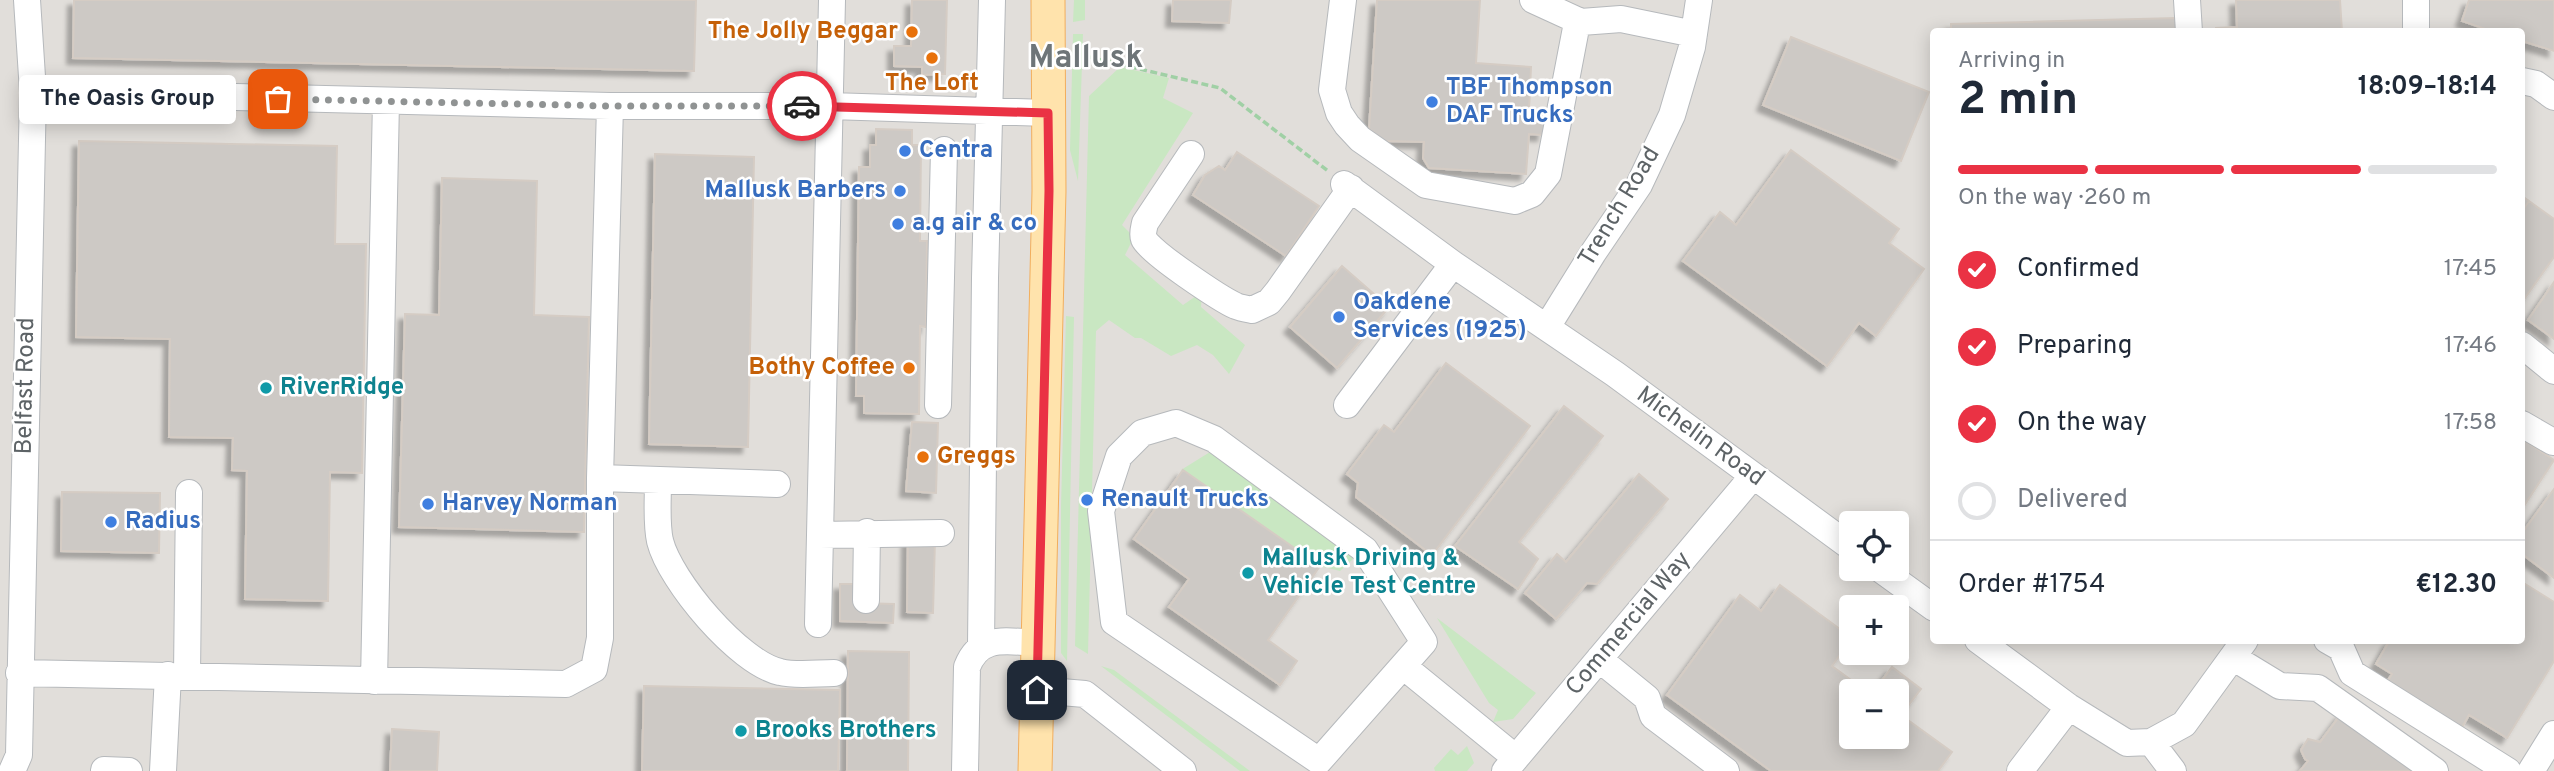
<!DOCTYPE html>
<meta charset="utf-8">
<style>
body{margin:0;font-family:Overpass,sans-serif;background:#f2f2f3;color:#1f2937;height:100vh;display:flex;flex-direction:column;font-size:26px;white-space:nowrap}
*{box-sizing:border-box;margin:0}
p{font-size:23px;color:#747a83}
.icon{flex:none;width:38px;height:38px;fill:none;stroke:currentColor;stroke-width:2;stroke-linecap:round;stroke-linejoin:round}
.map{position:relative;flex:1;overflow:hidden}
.panel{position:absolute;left:1930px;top:28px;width:595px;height:616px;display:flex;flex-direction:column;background:#fff;border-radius:7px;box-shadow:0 4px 18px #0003}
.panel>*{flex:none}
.tools{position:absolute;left:1839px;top:511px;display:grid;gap:14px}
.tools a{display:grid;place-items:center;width:70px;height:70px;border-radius:7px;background:#fff;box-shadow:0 4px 18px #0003;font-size:35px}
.pin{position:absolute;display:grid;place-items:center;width:60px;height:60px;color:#fff;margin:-30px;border-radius:14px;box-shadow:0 4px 10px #0006}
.courier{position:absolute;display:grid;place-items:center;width:70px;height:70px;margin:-35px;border:5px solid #ea3244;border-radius:50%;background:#fff;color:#222;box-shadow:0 2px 9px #0007}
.bubble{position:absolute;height:49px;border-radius:7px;background:#fff;box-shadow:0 4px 18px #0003;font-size:23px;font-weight:700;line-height:49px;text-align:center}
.summary em{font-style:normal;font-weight:700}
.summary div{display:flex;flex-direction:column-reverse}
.summary{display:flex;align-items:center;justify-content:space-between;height:119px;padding:0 28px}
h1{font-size:46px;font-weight:700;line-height:52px}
.bar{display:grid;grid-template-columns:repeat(4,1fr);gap:10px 7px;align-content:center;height:84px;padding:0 28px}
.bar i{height:9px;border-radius:5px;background:#e0e1e3}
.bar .selected{background:#ea3244}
.bar p{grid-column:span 4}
.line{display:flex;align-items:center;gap:18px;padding:0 28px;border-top:2px solid #e0e1e3}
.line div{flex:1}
ol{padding:0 28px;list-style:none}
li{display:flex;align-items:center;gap:21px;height:77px}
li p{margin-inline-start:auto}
li .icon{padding:7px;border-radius:50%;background:#ea3244;color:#fff;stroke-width:4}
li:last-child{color:#747a83}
li i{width:38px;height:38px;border:4px solid #e0e1e3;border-radius:50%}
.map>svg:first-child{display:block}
.industrial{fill:#e1deda;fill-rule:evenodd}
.green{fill:#c9e7c2}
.building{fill:#cdc9c5;stroke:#d5ccc4;stroke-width:2;filter:url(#shadow)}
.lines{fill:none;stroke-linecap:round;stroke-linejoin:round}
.minor-casing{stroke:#b6b9bc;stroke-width:28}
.major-casing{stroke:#f2ae5d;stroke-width:35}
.path{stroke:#a0d0a5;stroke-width:3.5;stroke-dasharray:7 3.5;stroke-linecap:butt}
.minor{stroke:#fff;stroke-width:26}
.major{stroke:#ffe3ac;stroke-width:33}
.done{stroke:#909393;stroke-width:7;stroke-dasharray:0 12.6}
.route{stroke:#ea3244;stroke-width:9}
.food-dot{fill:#e8710a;stroke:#fff;stroke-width:2.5}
.shop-dot{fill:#3f7fe0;stroke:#fff;stroke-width:2.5}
.culture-dot{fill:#0f9aa8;stroke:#fff;stroke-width:2.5}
.labels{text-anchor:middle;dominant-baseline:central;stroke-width:5;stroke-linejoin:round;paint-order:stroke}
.food-label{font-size:24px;font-weight:bold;fill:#c56008;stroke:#fff;text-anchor:end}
.shop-label{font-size:24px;font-weight:bold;fill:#366cbe;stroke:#fff;text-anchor:start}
.street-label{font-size:24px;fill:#5d6366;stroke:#fff}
.culture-label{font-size:24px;font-weight:bold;fill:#0d838f;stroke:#fff;text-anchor:start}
.district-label{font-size:32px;font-weight:bold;fill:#6e7578;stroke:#fff}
</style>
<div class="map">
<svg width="2554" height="771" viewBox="0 0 2554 771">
<defs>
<filter id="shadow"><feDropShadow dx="-6" dy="6" stdDeviation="2" flood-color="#0004"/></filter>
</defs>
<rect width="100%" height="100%" fill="#f0ece6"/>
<path class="industrial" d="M0,0H2554V771H0ZM1934,32H2522V640H1934ZM1852,523H1897V569H1852ZM1852,607H1897V653H1852ZM1852,691H1897V737H1852Z"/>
<path class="green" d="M1074,0H1085V20L1073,22Z
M1073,34H1083L1078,181L1070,150Z
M1120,67L1169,78L1163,98L1193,113L1122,225L1134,237L1125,255L1183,305L1202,292L1201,307L1245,345L1229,374L1213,355L1197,345L1171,356L1141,338H1135L1109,320L1096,331L1088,654L1075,646L1089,96Z
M1066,316L1074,317L1067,661L1061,653V506Z
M1210,452L1350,549L1353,559L1340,571L1320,566L1181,470Z
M1437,618L1536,693L1513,719L1493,722L1498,710L1489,703Z
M1101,666L1114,670L1250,771H1240Z
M1467,746L1474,763L1467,771H1435L1434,768L1451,749L1458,755Z"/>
<path class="building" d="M74,0H696L694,71L73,58Z
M912,0H947L945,74L922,75V67L894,66V46H911Z
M1173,0H1231L1229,23L1172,21Z
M1377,0H1480L1476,63L1531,67L1529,110L1545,111L1543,135L1529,134L1526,174L1429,168L1423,158L1424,142L1385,141L1369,129Z
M2236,0H2340L2342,32H2216V28L2237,27Z
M2469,0H2554V51L2522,41V32H2494L2462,21Z
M2176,18V32H1951V24Z
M1791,37L1929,92L1901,161L1763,105Z
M876,129L912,130V145H921L920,241H927L926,327L920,326L919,414L864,413V396H856L859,167H870V145H876Z
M79,141L337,146L335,244H366L362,473L330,472L328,601L245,599L247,471L232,470L233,438L169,437L170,339L76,337Z
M1791,150L1899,229L1889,243L1924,269L1876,336L1859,323L1827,366L1683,261L1720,212L1736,225Z
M1237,152L1319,206L1286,256L1193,195L1205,175L1219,166L1225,170Z
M655,154L754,157L748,447L649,444Z
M442,178L537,181L534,315L589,317L584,532L399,527L405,314L439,315Z
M2522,196L2529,201L2522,211Z
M2529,201L2554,219V257L2522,302V211Z
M1342,266L1389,307L1337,368L1290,327Z
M2554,282V339L2528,320Z
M1446,363L1530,426L1432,555L1356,497L1358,483L1347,474L1384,425L1394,432Z
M1564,406L1603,436L1519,542L1538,559L1518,589L1455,546Z
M912,422L938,423L936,493L906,491Z
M2522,439L2554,460L2522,509Z
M1183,470L1320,566L1268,640L1297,661L1280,685L1169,607L1189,579L1134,539Z
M1639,474L1668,499L1597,584L1587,583L1556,619L1525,593L1557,554L1566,562Z
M2554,489V578L2522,554V533Z
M62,492L160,493L159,553L61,551Z
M908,539H935L933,613L907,612Z
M2522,582L2554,602V661L2507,738L2469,715L2461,729L2386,683L2392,674L2376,664L2390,640H2522Z
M840,584H860L859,603L894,604L893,623L840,621Z
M1780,585L1852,638L1832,666L1866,691H1852V737H1897V691H1874L1892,667L1921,689L1901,715L1952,752L1938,771H1771L1667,695L1740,595L1761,611Z
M848,651L909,652L908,771H847Z
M644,686L840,690L838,771H642Z
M2342,713L2421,771H2300L2308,761L2305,759L2301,750L2308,739L2320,742Z
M392,729L439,732L437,771H390Z"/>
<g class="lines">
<defs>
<path id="minor" d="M1343,0L1332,90L1339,113L1347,125L1360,139L1426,185L1515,201L1532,194L1548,174L1576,28L1581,22
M1533,0L1581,22L1621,19L1694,34
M2187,0L2189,32
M2416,0V32
M2522,81L2536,84L2554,97
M33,92L610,106H830L1048,113
M1191,154L1145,223C1144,228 1142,234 1144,239C1148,251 1222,300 1236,306C1241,308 1247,309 1252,310L1269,302L1278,291L1351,188
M1344,184L1453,264L1615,374L1852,548
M1547,327L1593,253L1639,185L1672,115L1692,47L1699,0
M2522,345L2554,371
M938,405L944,150
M1347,405L1453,264
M1176,423L1214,439L1365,550L1424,642L1319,761L1114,622L1101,511L1119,456L1142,433Z
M2522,424L2553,442
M600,478L777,484
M658,481C658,500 656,523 660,541C670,581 739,663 780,672C796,676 817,673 834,673
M820,535L941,533
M1880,569L1934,608
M866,600L867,532
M818,624L832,0
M1978,640L2069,707L2127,743L2151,742L2184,724L2245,640
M2327,640L2341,648L2352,673L2508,771
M981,645L985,278L992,0
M2234,658L2280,686L2318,688L2435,771
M1599,659L1647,698L1653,716L1726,771
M1403,666L1516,758
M19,673L566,684L594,669L600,638V478L610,106
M187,676L189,493
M374,681L386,101
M1037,690L1085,694L1183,771
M2151,742L2173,771
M104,770L129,771
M12,771L19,755L33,92L27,0
M163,771L168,675
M965,771L967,667C980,633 1008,642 1039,643
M1505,771L1753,476
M2020,771L2069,707
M2531,771L2554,734"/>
<path id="major" d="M1035,771L1049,191L1048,0"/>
</defs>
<use href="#minor" class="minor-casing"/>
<use href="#major" class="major-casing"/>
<path class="path" d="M1089,57L1220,88L1328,171"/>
<use href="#minor" class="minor"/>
<use href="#major" class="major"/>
</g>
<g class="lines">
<path class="done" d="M278,99L610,106H802"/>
<path class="route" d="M802,106L1048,113L1049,191L1037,690"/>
</g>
<g class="food-dot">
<circle cx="912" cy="32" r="7"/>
<circle cx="932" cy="58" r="7"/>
<circle cx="909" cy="368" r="7"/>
<circle cx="923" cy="457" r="7"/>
</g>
<g class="shop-dot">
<circle cx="1432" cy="102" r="7"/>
<circle cx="905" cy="151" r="7"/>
<circle cx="900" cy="191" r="7"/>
<circle cx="898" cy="224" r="7"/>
<circle cx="1339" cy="317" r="7"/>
<circle cx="1087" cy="500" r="7"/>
<circle cx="428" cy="504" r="7"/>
<circle cx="111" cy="522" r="7"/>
</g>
<g class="culture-dot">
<circle cx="266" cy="388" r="7"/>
<circle cx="1248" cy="573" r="7"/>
<circle cx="741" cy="731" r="7"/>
</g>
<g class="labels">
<g class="food-label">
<text x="898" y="32">The Jolly Beggar</text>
<text x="932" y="84" text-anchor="middle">The Loft</text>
<text x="895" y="368">Bothy Coffee</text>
<text x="937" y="457" text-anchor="start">Greggs</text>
</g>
<g class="shop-label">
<text x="1446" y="88">TBF Thompson<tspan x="1446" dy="28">DAF Trucks</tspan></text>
<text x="919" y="151">Centra</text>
<text x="886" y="191" text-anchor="end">Mallusk Barbers</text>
<text x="912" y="224">a.g air &amp; co</text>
<text x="1353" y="303">Oakdene<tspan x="1353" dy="28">Services (1925)</tspan></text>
<text x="1101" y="500">Renault Trucks</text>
<text x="442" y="504">Harvey Norman</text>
<text x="125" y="522">Radius</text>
</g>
<g class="street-label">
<text transform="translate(1620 207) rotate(-59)">Trench Road</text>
<text transform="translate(26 386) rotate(-89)">Belfast Road</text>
<text transform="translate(1700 437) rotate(36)">Michelin Road</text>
<text transform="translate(1629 624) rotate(-50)">Commercial Way</text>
</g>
<g class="culture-label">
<text x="280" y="388">RiverRidge</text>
<text x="1262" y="559">Mallusk Driving &amp;<tspan x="1262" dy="28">Vehicle Test Centre</tspan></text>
<text x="755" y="731">Brooks Brothers</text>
</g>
<g class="district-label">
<text x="1086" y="59">Mallusk</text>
</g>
</g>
</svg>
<div class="tools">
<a><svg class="icon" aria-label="locate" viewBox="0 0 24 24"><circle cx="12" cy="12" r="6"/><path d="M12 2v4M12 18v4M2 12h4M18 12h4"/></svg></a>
<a>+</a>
<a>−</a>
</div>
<div class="pin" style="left:278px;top:99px;background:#ea580c"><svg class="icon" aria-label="bag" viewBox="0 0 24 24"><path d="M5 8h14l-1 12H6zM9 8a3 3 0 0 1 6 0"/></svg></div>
<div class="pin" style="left:1037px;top:690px;background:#1f2937"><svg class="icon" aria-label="home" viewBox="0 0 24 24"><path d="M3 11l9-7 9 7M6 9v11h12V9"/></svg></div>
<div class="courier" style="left:802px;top:106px"><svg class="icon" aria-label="car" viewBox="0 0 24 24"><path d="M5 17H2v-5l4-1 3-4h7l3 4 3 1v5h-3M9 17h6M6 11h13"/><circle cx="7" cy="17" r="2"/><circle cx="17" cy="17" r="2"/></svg></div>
<div class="bubble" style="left:19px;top:75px;width:217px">The Oasis Group</div>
<section class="panel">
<div class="summary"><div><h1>2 min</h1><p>Arriving in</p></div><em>18:09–18:14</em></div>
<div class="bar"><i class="selected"></i><i class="selected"></i><i class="selected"></i><i></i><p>On the way · 260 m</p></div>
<ol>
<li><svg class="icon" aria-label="check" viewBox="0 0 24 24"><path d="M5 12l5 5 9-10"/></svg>Confirmed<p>17:45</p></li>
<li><svg class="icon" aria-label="check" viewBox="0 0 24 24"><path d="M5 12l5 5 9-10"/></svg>Preparing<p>17:46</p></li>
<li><svg class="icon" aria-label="check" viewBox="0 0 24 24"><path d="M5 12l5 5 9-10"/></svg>On the way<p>17:58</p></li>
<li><i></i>Delivered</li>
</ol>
<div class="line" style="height:91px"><div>Order #1754</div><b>€12.30</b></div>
</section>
</div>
